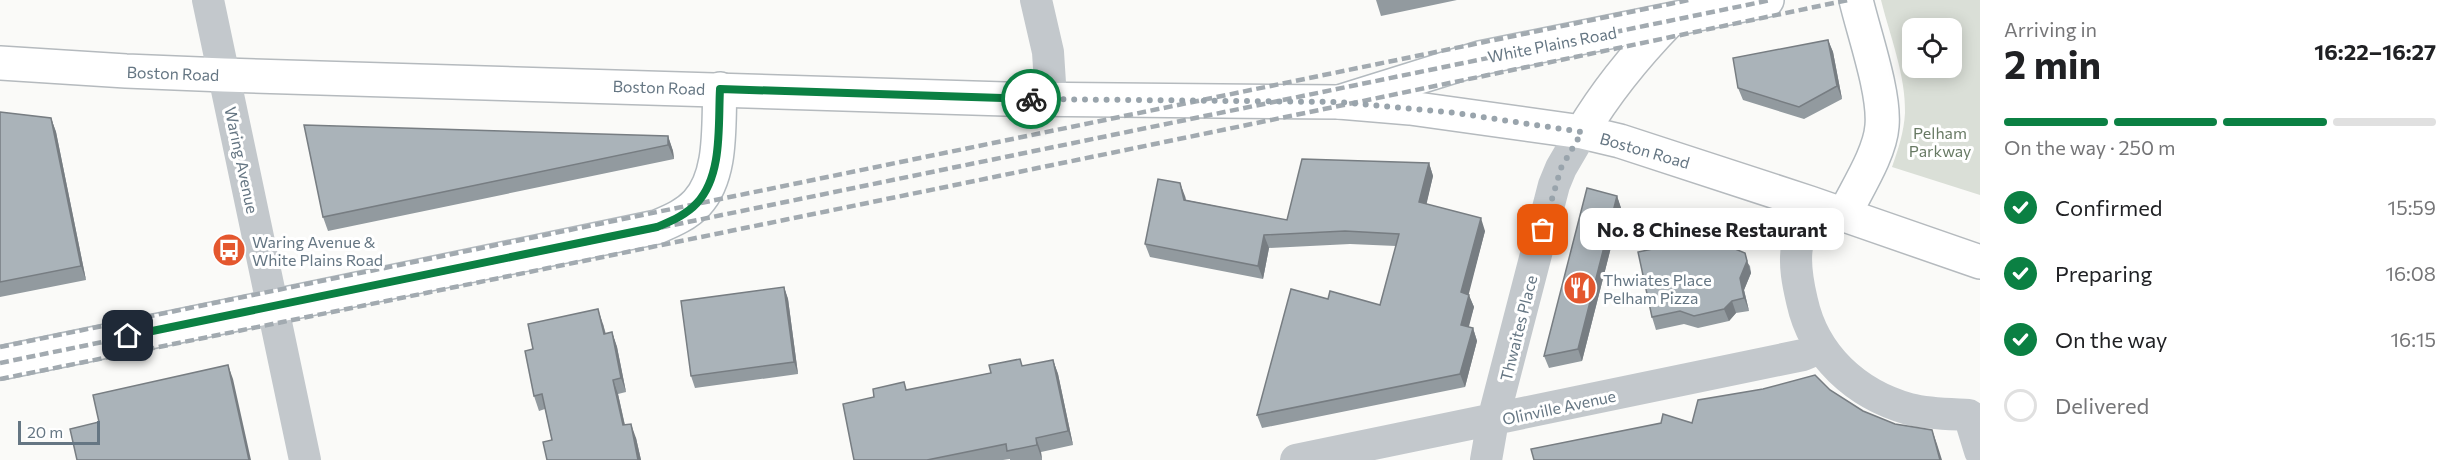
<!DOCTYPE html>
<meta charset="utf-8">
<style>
body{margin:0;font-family:Commissioner,sans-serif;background:#f2f2f2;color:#202124;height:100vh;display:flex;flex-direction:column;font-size:22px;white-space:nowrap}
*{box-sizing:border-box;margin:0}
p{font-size:20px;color:#757577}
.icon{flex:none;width:33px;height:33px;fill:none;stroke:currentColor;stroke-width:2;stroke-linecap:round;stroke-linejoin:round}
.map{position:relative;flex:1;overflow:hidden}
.panel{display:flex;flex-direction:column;background:#fff;width:480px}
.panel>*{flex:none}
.fabs{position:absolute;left:1902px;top:18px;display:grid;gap:12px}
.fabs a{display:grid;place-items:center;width:60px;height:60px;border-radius:12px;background:#fff;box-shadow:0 3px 15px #0003;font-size:30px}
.scale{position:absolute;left:18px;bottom:15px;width:82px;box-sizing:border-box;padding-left:6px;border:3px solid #657683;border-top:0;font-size:16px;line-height:21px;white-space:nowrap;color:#657683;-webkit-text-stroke:4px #fff;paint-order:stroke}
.pin{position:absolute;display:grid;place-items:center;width:51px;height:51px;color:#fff;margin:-26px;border-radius:12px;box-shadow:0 3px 9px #0006}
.courier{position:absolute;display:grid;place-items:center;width:60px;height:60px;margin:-30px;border:4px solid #0b8043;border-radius:50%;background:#fff;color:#222;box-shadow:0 2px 8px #0007}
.bubble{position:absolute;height:42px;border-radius:12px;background:#fff;box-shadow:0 3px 15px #0003;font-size:20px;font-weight:700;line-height:42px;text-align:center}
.head em{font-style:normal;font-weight:700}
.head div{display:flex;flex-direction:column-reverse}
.head{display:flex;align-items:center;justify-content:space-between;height:102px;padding:0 24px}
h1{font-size:39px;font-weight:700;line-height:45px}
.bar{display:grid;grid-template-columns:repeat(4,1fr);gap:9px 6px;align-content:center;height:72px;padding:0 24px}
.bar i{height:8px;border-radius:4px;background:#e0e0e0}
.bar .selected{background:#0b8043}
.bar p{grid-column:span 4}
ol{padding:0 24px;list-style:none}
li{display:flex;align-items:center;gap:18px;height:66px}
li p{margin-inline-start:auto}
li .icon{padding:6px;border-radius:50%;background:#0b8043;color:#fff;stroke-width:4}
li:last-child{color:#757577}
li i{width:33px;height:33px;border:3px solid #e0e0e0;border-radius:50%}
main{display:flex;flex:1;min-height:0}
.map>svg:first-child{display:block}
.green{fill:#dadfd7;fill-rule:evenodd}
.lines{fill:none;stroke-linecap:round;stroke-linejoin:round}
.secondary-casing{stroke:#b3babf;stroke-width:36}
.primary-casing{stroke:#b5babe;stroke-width:36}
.street{stroke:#c3c8cc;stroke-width:32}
.secondary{stroke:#fff;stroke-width:33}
.primary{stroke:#fff;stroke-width:33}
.rail{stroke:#a2aab0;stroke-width:4.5;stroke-dasharray:9 4.5;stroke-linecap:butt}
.wall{fill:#929a9f}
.shaded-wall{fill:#777d82}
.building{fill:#aab3b9;stroke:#777d82;stroke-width:1.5}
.done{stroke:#99a4ac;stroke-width:6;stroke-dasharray:0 10.8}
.route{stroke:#0b8043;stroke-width:8}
.labels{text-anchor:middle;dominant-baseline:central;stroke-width:6;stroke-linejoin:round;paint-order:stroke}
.street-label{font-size:16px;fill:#657683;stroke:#fff}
.park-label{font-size:16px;fill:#687a64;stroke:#fff}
.poi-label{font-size:16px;fill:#657683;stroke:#fff;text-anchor:start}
</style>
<main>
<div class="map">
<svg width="1980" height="460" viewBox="0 0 1980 460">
<rect width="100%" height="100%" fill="#fafaf8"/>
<path class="green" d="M1881,0H1980V195L1892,167C1898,150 1904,132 1905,113C1906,76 1890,36 1881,0ZM1952,28V68H1912V28Z"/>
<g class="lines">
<defs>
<path id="secondary" d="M1339,102L1480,58L1767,0
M1844,215C1856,190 1880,154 1882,126C1885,93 1864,34 1856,0
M0,363L657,227C671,221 686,215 697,203C723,175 718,124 720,89"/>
<path id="primary" d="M0,63L126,71L224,75L1005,99L1339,102L1410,108L1582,132L1620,141L1810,203L1980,262
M1582,132C1607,90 1636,55 1669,21"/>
</defs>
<use href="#secondary" class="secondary-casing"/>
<use href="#primary" class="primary-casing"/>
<path class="street" d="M208,0L305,460
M1036,0L1048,52L1051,99
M1810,203C1806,217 1800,232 1797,247C1794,265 1798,284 1802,301C1814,356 1856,394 1909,409C1928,414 1949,414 1969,415L1980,451
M1296,460L1803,355L1820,348
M1486,460L1493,420L1554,185L1561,168L1582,132"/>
<use href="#secondary" class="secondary"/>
<use href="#primary" class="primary"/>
<path class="rail" d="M0,347L1689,0
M0,363L1771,0
M0,379C616,255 1232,129 1848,0"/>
</g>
<path class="wall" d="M1376,0H1457L1381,16Z
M1828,40L1833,52L1842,99L1804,119L1743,100L1738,88Z
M0,112L51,118L56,132L86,280L0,297Z
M668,136L673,151L674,159L328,231L323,217Z
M1429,163L1433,176L1426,204L1485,231L1468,294L1474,307L1468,327L1473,328L1477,341L1465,387L1262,428L1257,415L1328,299L1380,305L1396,246L1350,244L1269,248L1263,279L1150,257L1145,244L1185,196L1186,200L1287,220Z
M1617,196L1621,208L1582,361L1549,368L1544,356Z
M1731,232L1736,249L1750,266L1751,273L1744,290L1749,311L1736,313L1729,321L1698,328L1684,324L1656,330L1652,317L1713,236Z
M784,287L788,299L798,374L695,388L691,376Z
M603,324L606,334L612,332L617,347L626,392L618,394L625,425L636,438L641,460H547L552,440L545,409L539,411L534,396L533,349Z
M1053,360L1058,374L1073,445L1041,452L1042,460H1010V459L1003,460H854L874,397Z"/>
<path class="shaded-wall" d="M1828,40L1833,52L1842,99L1837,86Z
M51,118L56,132L86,280L81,266Z
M668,136L673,151L674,159L668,145Z
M1429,163L1433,176L1424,215L1419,202Z
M1180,183L1185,196L1188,213L1184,200Z
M1617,196L1621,208L1582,361L1578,349Z
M1481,218L1485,231L1466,305L1461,292Z
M1264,235L1269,248L1263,279L1258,266Z
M1745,253L1751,273L1744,290L1749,311L1744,298L1740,278Z
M784,287L788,299L798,374L794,362Z
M1469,295L1474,307L1466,338L1461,325Z
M1732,301L1736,313L1729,321L1724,309Z
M598,309L603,324L609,349L604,334Z
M1473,328L1477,341L1465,387L1460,374Z
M612,332L617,347L626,392L621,378Z
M1053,360L1058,374L1073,445L1068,431Z
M228,365L233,379L251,460H249Z
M613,380L618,394L628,440L623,425Z
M631,424L636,438L641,460H638Z
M1932,430L1937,444L1942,460H1940Z
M1036,438L1041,452L1042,460L1037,445Z"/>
<path class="building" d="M1828,40L1837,86L1799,107L1738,88L1733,58Z
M0,112L51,118L81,266L0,282Z
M304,125L668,136V145L323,217Z
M1302,159L1429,163L1419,202L1481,218L1461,292L1469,295L1461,325L1473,328L1460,374L1257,415L1291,289L1328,299L1330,291L1380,305L1399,234L1345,231L1264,235L1258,266L1145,244L1158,179L1180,183L1184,200L1287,220Z
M1587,188L1617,196L1578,349L1544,356Z
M1698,232L1713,236L1731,232L1735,249L1745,253L1747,261L1740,278L1744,298L1732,301L1724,309L1694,316L1680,311L1652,317L1638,252L1691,241Z
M784,287L794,362L691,376L681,301Z
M598,309L604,334L612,332L621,378L613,380L623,425L631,424L638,460H547L543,442L552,440L542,394L534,396L525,351L533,349L528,324Z
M1020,359L1022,366L1053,360L1068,431L1036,438L1037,445L1007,451L1006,444L927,460H854L843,404L874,397L873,389L904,382L906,390L991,373L989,365Z
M228,365L249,460H77L70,429L99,422L93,395Z
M1815,375L1830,390L1863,411L1895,424L1932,430L1940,460H1534L1531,449L1661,423L1663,414L1692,423L1698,400L1763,389Z"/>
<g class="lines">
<path class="done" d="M1031,99L1339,102L1456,113L1582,132L1561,168L1543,230"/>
<path class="route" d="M128,336L657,227C671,221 686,215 697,203C723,175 718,124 720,89L1031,99"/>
</g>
<defs>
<symbol id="bus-disc" viewBox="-11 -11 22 22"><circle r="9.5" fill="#e4572e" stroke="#fff"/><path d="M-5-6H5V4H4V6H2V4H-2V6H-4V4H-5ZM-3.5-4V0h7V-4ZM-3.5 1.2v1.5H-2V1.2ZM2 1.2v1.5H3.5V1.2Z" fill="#fff"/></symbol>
<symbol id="restaurant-disc" viewBox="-11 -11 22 22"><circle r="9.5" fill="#e4572e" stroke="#fff"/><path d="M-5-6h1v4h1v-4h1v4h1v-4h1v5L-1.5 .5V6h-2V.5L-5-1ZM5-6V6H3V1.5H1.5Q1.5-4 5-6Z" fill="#fff"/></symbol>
</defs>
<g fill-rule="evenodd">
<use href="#bus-disc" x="210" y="231" width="38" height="38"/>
<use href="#restaurant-disc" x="1561" y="269" width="38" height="38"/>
</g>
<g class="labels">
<g class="street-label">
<text transform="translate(1552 44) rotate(-11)">White Plains Road</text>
<text transform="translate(173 73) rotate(2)">Boston Road</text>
<text transform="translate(659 87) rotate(2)">Boston Road</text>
<text transform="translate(1645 150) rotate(16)">Boston Road</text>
<text transform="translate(242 160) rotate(78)">Waring Avenue</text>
<text transform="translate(1518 328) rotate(-76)">Thwaites Place</text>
<text transform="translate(1559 407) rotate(-12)">Olinville Avenue</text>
</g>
<g class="park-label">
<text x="1940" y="132">Pelham<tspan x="1940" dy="18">Parkway</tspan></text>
</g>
<g class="poi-label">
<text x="252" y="241">Waring Avenue &amp;<tspan x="252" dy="18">White Plains Road</tspan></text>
<text x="1603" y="279">Thwiates Place<tspan x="1603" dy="18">Pelham Pizza</tspan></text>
</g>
</g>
</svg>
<div class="fabs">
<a><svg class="icon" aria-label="locate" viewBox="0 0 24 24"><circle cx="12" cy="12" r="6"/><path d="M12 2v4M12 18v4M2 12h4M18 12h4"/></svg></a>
</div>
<div class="scale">20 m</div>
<div class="pin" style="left:1543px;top:230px;background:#ea580c"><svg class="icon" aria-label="bag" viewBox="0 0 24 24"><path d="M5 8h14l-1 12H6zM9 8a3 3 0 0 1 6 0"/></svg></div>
<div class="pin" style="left:128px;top:336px;background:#1f2937"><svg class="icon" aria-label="home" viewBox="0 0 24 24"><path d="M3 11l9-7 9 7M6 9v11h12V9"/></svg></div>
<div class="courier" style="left:1031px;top:99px"><svg class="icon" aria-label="bike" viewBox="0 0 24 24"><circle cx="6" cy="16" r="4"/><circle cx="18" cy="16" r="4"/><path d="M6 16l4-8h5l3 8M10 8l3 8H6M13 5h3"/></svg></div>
<div class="bubble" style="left:1580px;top:208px;width:264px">No. 8 Chinese Restaurant</div>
</div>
<section class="panel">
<div class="head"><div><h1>2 min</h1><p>Arriving in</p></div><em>16:22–16:27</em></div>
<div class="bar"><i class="selected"></i><i class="selected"></i><i class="selected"></i><i></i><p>On the way · 250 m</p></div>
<ol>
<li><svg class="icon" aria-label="check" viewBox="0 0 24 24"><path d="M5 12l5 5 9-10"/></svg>Confirmed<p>15:59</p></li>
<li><svg class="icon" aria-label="check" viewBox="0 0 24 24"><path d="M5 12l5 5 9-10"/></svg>Preparing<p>16:08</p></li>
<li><svg class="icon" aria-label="check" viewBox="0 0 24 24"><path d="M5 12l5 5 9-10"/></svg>On the way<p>16:15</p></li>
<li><i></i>Delivered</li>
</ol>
</section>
</main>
